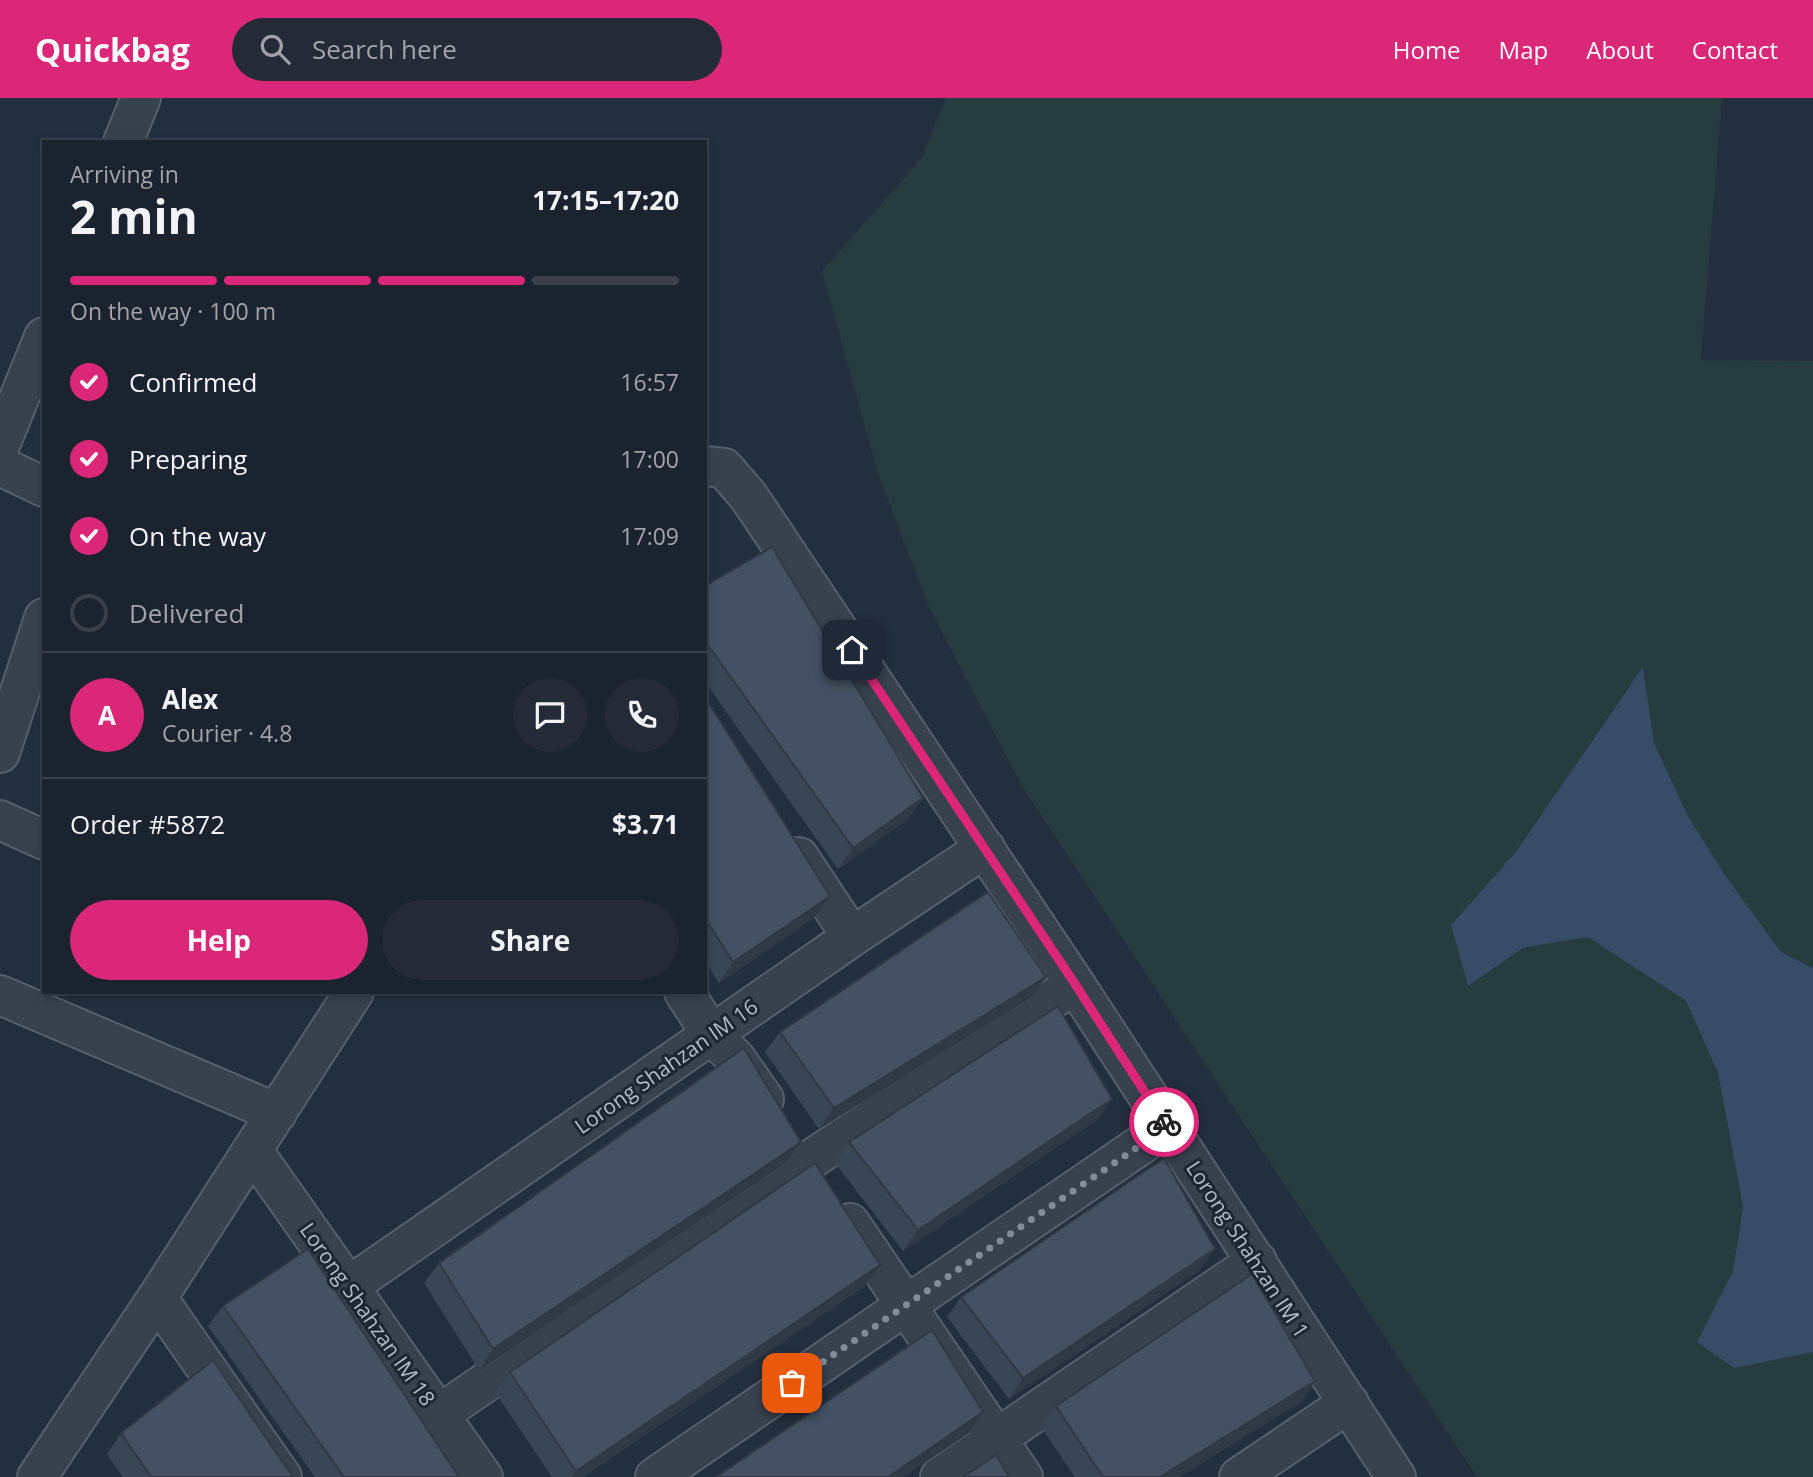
<!DOCTYPE html>
<meta charset="utf-8">
<style>
body{margin:0;font-family:"Open Sans",sans-serif;background:#242b36;color:#f1f3f6;height:100vh;display:flex;flex-direction:column;font-size:26px;white-space:nowrap}
*{box-sizing:border-box;margin:0}
p{font-size:23px;color:#a0a4aa}
.icon{flex:none;width:38px;height:38px;fill:none;stroke:currentColor;stroke-width:2;stroke-linecap:round;stroke-linejoin:round}
.map{position:relative;flex:1;overflow:hidden}
.sheet{position:absolute;left:42px;top:42px;width:665px;height:854px;display:flex;flex-direction:column;background:#1b232e;border-radius:0px;box-shadow:0 4px 10px #0003,0 0 0 2px #39404a}
.sheet>*{flex:none}
.pin{position:absolute;display:grid;place-items:center;width:60px;height:60px;color:#fff;margin:-30px;border-radius:14px;box-shadow:0 4px 10px #0006}
.courier{position:absolute;display:grid;place-items:center;width:70px;height:70px;margin:-35px;border:5px solid #db2777;border-radius:50%;background:#fff;color:#222;box-shadow:0 2px 9px #0007}
.overview em{font-style:normal;font-weight:700}
.overview div{display:flex;flex-direction:column-reverse}
.overview{display:flex;align-items:center;justify-content:space-between;height:119px;padding:0 28px}
h1{font-size:46px;font-weight:700;line-height:52px}
.bar{display:grid;grid-template-columns:repeat(4,1fr);gap:10px 7px;align-content:center;height:84px;padding:0 28px}
.bar i{height:9px;border-radius:5px;background:#39404a}
.bar .active{background:#db2777}
.bar p{grid-column:span 4}
.line{display:flex;align-items:center;gap:18px;padding:0 28px;border-top:2px solid #39404a}
.line div{flex:1}
.round{display:grid;place-items:center;flex:none;width:74px;height:74px;border-radius:37px;background:#242b36}
ol{padding:0 28px;list-style:none}
li{display:flex;align-items:center;gap:21px;height:77px}
li p{margin-inline-start:auto}
li .icon{padding:7px;border-radius:50%;background:#db2777;color:#fff;stroke-width:4}
li:last-child{color:#a0a4aa}
li i{width:38px;height:38px;border:4px solid #39404a;border-radius:50%}
.cta{display:flex;gap:14px;margin-top:auto;padding:14px 28px}
.cta a{flex:1;height:80px;border-radius:42px;background:#db2777;color:#fff;font-size:28px;font-weight:700;line-height:80px;text-align:center}
.cta a+a{background:#242b36;color:#f1f3f6}
header{display:flex;align-items:center;gap:42px;box-sizing:border-box;height:98px;padding:0 35px;background:#db2777;color:#fff}
header strong{font-size:33px}
nav{display:flex;gap:38px;margin-inline-start:auto;font-size:24px}
.search{width:490px;height:63px;background:#242b36;display:flex;align-items:center;gap:18px;box-sizing:border-box;padding:0 24px;border-radius:38px;color:#a0a4aa;font-size:26px}
.map>svg:first-child{display:block}
.green{fill:#263c3f}
.water{fill:#394c67}
.lines{fill:none;stroke-linecap:round;stroke-linejoin:round}
.minor-casing{stroke:#565f6c;stroke-width:42}
.minor{stroke:#38414e;stroke-width:38}
.wall{fill:#3b4654}
.shaded-wall{fill:#303945}
.building{fill:#455162;stroke:#303945;stroke-width:2}
.done{stroke:#828b98;stroke-width:7;stroke-dasharray:0 12.6}
.route{stroke:#db2777;stroke-width:9}
.labels{text-anchor:middle;dominant-baseline:central;stroke-width:6;stroke-linejoin:round;paint-order:stroke}
.street-label{font-size:21px;fill:#b4bcc9;stroke:#1d2633}
</style>
<header>
<strong>Quickbag</strong>
<div class="search"><svg class="icon" aria-label="search" viewBox="0 0 24 24"><circle cx="10" cy="10" r="6"/><path d="M15 15l6 6"/></svg>Search here</div>
<nav><a>Home</a><a>Map</a><a>About</a><a>Contact</a></nav>
</header>
<div class="map">
<svg width="1813" height="1379" viewBox="0 0 1813 1379">
<rect width="100%" height="100%" fill="#242f3e"/>
<path class="green" d="M946,0H1722L1701,262L1813,263V870L1781,854L1725,777L1688,718L1654,645L1643,569L1515,755L1451,827L1468,888L1523,850L1588,839L1686,903L1718,975L1743,1109L1733,1173L1697,1244L1734,1270L1813,1254V1379H1477L1022,688L929,509L878,376L822,173L921,61Z"/>
<path class="water" d="M1643,569L1654,645L1688,718L1725,777L1781,854L1813,870V1254L1734,1270L1697,1244L1733,1173L1743,1109L1718,975L1686,903L1588,839L1523,850L1468,888L1451,827L1515,755Z"/>
<g class="lines">
<defs>
<path id="minor" d="M123,44L141,0
M0,347L44,239
M0,368L44,389
M705,368L724,370L749,399L1075,886L1396,1379
M0,655L44,520
M0,722L44,742
M799,759L852,839
M684,894L711,936L736,961L764,1001
M0,897L277,1015
M253,1053L483,1379
M850,1125L1023,1379
M349,1188L852,839L985,750
M157,1200L282,1379
M438,1317L807,1064L1075,886
M37,1379L157,1200L354,894
M655,1379L1167,1029
M940,1379L1257,1163
M1239,1379L1349,1305"/>
</defs>
<use href="#minor" class="minor-casing"/>
<use href="#minor" class="minor"/>
</g>
<path class="wall" d="M705,488L923,700L909,720L838,771L705,584Z
M705,599L830,798L815,819L719,885L705,863Z
M1046,879L1031,899L819,1031L765,954L780,934Z
M1112,1001L1098,1021L903,1153L835,1065L849,1044Z
M786,1064L479,1272L424,1185L439,1165Z
M1200,1172L1009,1301L947,1219L961,1199Z
M865,1188L583,1379H552L495,1294L510,1274Z
M223,1208L459,1379H315L208,1228Z
M1315,1283L1301,1304L1179,1379H1075L1041,1329L1056,1308Z
M121,1335L293,1379H123L107,1356Z"/>
<path class="shaded-wall" d="M923,700L909,720L838,771L853,750Z
M830,798L815,819L719,885L733,864Z
M1046,879L1031,899L819,1031L834,1010Z
M1112,1001L1098,1021L903,1153L918,1132Z
M801,1044L786,1064L479,1272L493,1251Z
M1215,1151L1200,1172L1009,1301L1023,1280Z
M880,1167L865,1188L583,1379H571L576,1373Z
M1315,1283L1301,1304L1179,1379H1160Z
M983,1314L969,1335L904,1379H888Z"/>
<path class="building" d="M772,449L923,700L853,750L705,543V488Z
M705,599L830,798L733,864L705,820Z
M988,794L1046,879L834,1010L780,934Z
M1058,908L1112,1001L918,1132L849,1044Z
M744,950L801,1044L493,1251L439,1165Z
M1164,1060L1215,1151L1023,1280L961,1199Z
M815,1065L880,1167L576,1373L510,1274Z
M308,1151L459,1379H344L223,1208Z
M1252,1176L1315,1283L1160,1379H1103L1056,1308Z
M932,1232L983,1314L888,1379H716Z
M213,1262L293,1379H151L121,1335Z
M996,1357L1009,1379H963Z"/>
<g class="lines">
<path class="done" d="M792,1285L1167,1029L1164,1024"/>
<path class="route" d="M852,552L1075,886L1164,1024"/>
</g>
<g class="labels">
<g class="street-label">
<text transform="translate(666 968) rotate(-35)">Lorong Shahzan IM 16</text>
<text transform="translate(1248 1151) rotate(57)">Lorong Shahzan IM 1</text>
<text transform="translate(368 1216) rotate(55)">Lorong Shahzan IM 18</text>
</g>
</g>
</svg>
<div class="pin" style="left:792px;top:1285px;background:#ea580c"><svg class="icon" aria-label="bag" viewBox="0 0 24 24"><path d="M5 8h14l-1 12H6zM9 8a3 3 0 0 1 6 0"/></svg></div>
<div class="pin" style="left:852px;top:552px;background:#1f2937"><svg class="icon" aria-label="home" viewBox="0 0 24 24"><path d="M3 11l9-7 9 7M6 9v11h12V9"/></svg></div>
<div class="courier" style="left:1164px;top:1024px"><svg class="icon" aria-label="bike" viewBox="0 0 24 24"><circle cx="6" cy="16" r="4"/><circle cx="18" cy="16" r="4"/><path d="M6 16l4-8h5l3 8M10 8l3 8H6M13 5h3"/></svg></div>
<section class="sheet">
<div class="overview"><div><h1>2 min</h1><p>Arriving in</p></div><em>17:15–17:20</em></div>
<div class="bar"><i class="active"></i><i class="active"></i><i class="active"></i><i></i><p>On the way · 100 m</p></div>
<ol>
<li><svg class="icon" aria-label="check" viewBox="0 0 24 24"><path d="M5 12l5 5 9-10"/></svg>Confirmed<p>16:57</p></li>
<li><svg class="icon" aria-label="check" viewBox="0 0 24 24"><path d="M5 12l5 5 9-10"/></svg>Preparing<p>17:00</p></li>
<li><svg class="icon" aria-label="check" viewBox="0 0 24 24"><path d="M5 12l5 5 9-10"/></svg>On the way<p>17:09</p></li>
<li><i></i>Delivered</li>
</ol>
<div class="line" style="height:126px"><b class="round" style="background:#db2777;color:#fff">A</b><div><b>Alex</b><p>Courier · 4.8</p></div><a class="round"><svg class="icon" aria-label="chat" viewBox="0 0 24 24"><path d="M4 5h16v11H9l-5 4z"/></svg></a><a class="round"><svg class="icon" aria-label="phone" viewBox="0 0 24 24"><path d="M5 4h4l2 5-3 2q2 4 5 5l2-3 5 2v4C11 20 4 13 5 4z"/></svg></a></div>
<div class="line" style="height:91px"><div>Order #5872</div><b>$3.71</b></div>
<div class="cta"><a>Help</a><a>Share</a></div>
</section>
</div>
